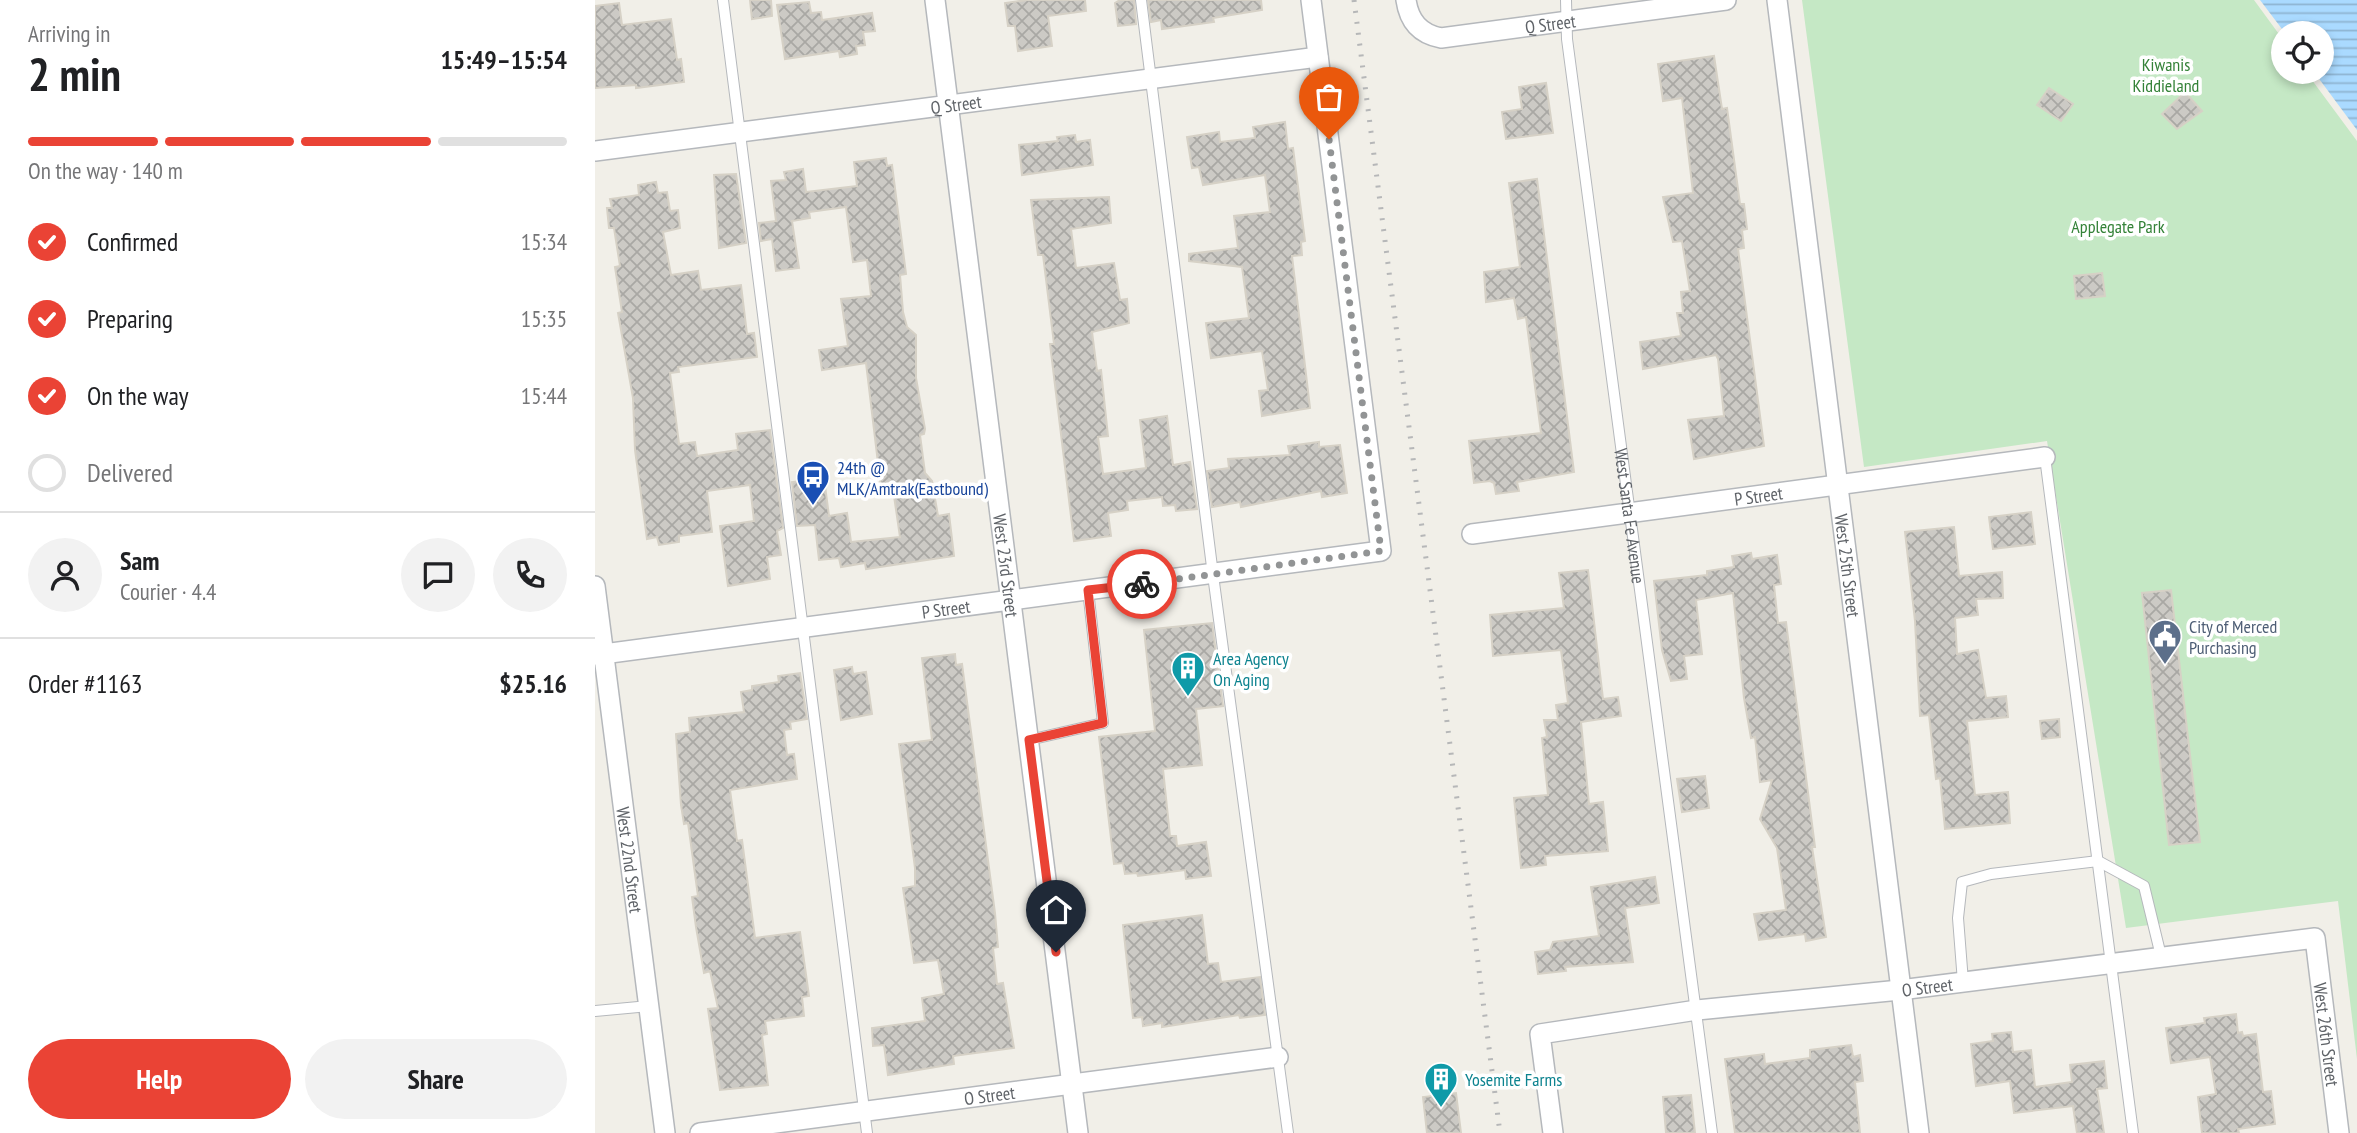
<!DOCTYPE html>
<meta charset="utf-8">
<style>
body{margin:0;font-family:"PT Sans Narrow",sans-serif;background:#f2f2f2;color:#202124;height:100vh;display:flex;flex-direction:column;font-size:26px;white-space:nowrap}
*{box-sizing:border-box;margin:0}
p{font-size:23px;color:#757577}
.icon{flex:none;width:38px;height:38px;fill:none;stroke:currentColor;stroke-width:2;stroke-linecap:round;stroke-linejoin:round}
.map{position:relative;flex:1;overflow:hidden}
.side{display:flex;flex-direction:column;background:#fff;width:595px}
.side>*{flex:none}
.tools{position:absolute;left:1676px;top:21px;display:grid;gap:14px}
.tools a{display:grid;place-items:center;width:63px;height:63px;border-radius:50%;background:#fff;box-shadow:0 4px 10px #0003;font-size:35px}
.pin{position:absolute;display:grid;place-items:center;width:60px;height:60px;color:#fff;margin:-72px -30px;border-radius:50% 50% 50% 0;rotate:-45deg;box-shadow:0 0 7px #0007}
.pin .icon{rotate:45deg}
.courier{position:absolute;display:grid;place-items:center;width:70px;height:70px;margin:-35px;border:5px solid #ea4335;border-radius:50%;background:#fff;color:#222;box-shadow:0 2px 9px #0007}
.overview em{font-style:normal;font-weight:700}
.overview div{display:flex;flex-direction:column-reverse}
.overview{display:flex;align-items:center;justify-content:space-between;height:119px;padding:0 28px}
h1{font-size:46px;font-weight:700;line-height:52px}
.bar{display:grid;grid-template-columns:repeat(4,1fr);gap:10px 7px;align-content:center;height:84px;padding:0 28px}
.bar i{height:9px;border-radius:5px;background:#e0e0e0}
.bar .active{background:#ea4335}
.bar p{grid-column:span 4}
.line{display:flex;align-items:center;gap:18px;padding:0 28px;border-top:2px solid #e0e0e0}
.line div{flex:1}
.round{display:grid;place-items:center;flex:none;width:74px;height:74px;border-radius:37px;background:#f2f2f2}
ol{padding:0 28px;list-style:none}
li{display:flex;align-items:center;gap:21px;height:77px}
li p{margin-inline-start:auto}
li .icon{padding:7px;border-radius:50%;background:#ea4335;color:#fff;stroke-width:4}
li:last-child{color:#757577}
li i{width:38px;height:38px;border:4px solid #e0e0e0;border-radius:50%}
.primary-button{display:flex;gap:14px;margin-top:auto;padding:14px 28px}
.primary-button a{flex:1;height:80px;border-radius:42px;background:#ea4335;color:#fff;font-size:28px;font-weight:700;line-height:80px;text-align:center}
.primary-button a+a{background:#f2f2f2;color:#202124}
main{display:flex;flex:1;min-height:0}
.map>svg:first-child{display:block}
.park{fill:#c5e8c5}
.water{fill:url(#water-rules)}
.building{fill:url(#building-cross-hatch);stroke:#d6d1c6;stroke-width:2}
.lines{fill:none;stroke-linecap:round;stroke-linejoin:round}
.lane-casing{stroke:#b5b8bc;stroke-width:12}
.street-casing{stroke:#b5b8bc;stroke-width:22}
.lane{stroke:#fff;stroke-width:10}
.street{stroke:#fff;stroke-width:19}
.rail{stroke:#b6b7b8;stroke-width:5;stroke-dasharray:2 9;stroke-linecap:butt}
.done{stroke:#929495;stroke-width:7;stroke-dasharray:0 12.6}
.route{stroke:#ea4335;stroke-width:9}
.labels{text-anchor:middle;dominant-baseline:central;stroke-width:7;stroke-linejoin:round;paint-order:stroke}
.street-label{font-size:18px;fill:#5f6368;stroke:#fff}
.park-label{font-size:18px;fill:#348238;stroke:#fff}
.transit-label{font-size:18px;fill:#164399;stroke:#fff;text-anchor:start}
.service-label{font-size:18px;fill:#4e5e75;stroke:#fff;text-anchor:start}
.culture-label{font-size:18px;fill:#0d838f;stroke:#fff;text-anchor:start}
</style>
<main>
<section class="side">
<div class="overview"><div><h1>2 min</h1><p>Arriving in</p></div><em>15:49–15:54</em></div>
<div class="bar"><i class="active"></i><i class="active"></i><i class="active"></i><i></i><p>On the way · 140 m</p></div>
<ol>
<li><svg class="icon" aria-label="check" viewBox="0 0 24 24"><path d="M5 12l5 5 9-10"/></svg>Confirmed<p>15:34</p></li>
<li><svg class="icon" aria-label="check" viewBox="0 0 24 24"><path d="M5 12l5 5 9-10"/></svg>Preparing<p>15:35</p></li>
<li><svg class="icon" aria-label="check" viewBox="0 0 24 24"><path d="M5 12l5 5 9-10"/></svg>On the way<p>15:44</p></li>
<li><i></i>Delivered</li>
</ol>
<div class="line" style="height:126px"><a class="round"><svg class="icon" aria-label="person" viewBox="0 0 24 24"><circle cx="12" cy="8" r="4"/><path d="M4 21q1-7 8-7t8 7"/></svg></a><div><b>Sam</b><p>Courier · 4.4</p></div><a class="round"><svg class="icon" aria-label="chat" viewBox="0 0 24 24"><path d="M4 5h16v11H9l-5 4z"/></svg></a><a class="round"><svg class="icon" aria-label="phone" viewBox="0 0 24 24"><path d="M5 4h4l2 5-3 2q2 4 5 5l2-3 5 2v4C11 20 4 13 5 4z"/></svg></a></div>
<div class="line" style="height:91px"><div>Order #1163</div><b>$25.16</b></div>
<div class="primary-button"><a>Help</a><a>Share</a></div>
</section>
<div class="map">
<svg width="1762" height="1133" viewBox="0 0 1762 1133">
<defs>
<pattern id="water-rules" width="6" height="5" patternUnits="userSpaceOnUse" patternTransform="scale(1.75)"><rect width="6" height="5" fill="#aadaff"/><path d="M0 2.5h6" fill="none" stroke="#8eb4d2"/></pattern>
<pattern id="building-cross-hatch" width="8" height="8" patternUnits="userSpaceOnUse" patternTransform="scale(1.75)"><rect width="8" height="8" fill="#cccac5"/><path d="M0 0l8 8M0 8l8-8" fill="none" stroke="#a9a8a4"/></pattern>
</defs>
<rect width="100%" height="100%" fill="#f1efe8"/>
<path class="park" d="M1207,0H1659L1689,41V72H1711L1762,141V1059L1743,901L1531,928L1452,441L1269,467Z"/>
<path class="water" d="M1665,0H1762V130L1719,72H1727V33H1690Z"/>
<path class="building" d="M155,0H176L177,16L157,19Z
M432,0H490L491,11L453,16L457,46L423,51L420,26H413L410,3Z
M525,0H539L541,24L523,26L520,3Z
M553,0H666L667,10L618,18L619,22L567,29L566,20L556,22Z
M214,2L216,13L226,12L227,20L277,13L280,31L268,32L270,45L261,46L262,54L245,57L244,51L190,59L182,5Z
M24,3L27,25L76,19L82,60L86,59L89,82L41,88V85L0,88V6Z
M1119,56L1127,109L1132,108L1145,204H1149L1152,229L1147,230L1149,248L1143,249L1169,446L1099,459L1093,420L1129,416L1123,359L1121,355L1048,369L1045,342L1086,336L1082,313H1088L1086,292L1095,291L1087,241L1078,242L1068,197L1098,193L1087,98L1068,101L1063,64Z
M951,83L958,133L911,139L907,112L927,109L924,87Z
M1454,88L1478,104L1466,121L1442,105Z
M1590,92L1607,111L1582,129L1567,114Z
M690,122L693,149L698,148L710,241L706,242L707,255L697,256L715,408L667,416L664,391L673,390L667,351L616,358L611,323L654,318L647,267L594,261V254L643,248L639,216L675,212L670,175L608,185L604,167L597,168L592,137L624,132L625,142L660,138L658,127Z
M480,135L481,142L495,140L498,165L427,175L424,145L463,141L462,137Z
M291,158L292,166L297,165L311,274L305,275L308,312L312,327L321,335V378L330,429L329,434L325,435L330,473L337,481L343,516L354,514L359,556L271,569L270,563L246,567L244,558L224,560L220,525L202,526L197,482L229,478L234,516L252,513L256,542L305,537L298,489L286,488L271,363L227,370L224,350L253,346L246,299L276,296L272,260L258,262L251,207L214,212L215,218L197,221L204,268L181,271L177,239L166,241L164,223L181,221L176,181L191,180L189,172L208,169L211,192L262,186L259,162Z
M141,174L151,243L124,248L119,175Z
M942,179L979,472L922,482L924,491L901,494L899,483L895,481L879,483L874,441L946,433L931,317L923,319L919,298L891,302L889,272L925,267L914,183Z
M61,182L63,193L72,192L75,211L83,210L85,228L68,232L76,275L103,271L106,290L146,285L152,334L159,333L162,357L83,367L84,372L75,373L84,444L100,442L102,456L143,450L141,434L175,430L188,528L182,531L186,555L172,557L175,579L133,586L125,526L159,521L155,485L112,491L117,532L84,536V542L64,545L62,537L52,539L40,450L38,398L23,313L27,312L20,267L25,266L19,228H14L12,208H17L15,199L44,195L43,185Z
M514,197L516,223L476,229L481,268L519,263L525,300L532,299L534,323L497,332L502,371L506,370L513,436L503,437L508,474L551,468L545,420L572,416L578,465L595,462L602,509L581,511L580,505L568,506L567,497L532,501L533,510L513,513L516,536L479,541L455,344H459L448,255H443L436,200Z
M1507,273L1510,296L1481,299L1479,276Z
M724,442V447L745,445L752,493L727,497L726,491L646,507L645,502L617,507L612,471L634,468L633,459L695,455L693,446Z
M1436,512L1440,544L1398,549L1394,517Z
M1359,527L1364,576L1407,572L1408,598L1381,599L1383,615L1360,618L1362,654L1383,650L1391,698L1411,696L1413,717L1372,721L1380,795L1413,792L1415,823L1350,829L1345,778L1341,779L1334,715L1325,716L1320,621L1310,532Z
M1156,553L1157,559L1182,555L1186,584L1179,585L1183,623L1191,622L1220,847H1217L1231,937L1211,941L1210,934L1164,940L1159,914L1191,910L1182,848L1165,819L1177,780L1165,782L1160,737L1156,738L1149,698L1138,593L1101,600L1107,654L1089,656L1092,679L1076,681L1067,650L1059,581L1112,575V571L1139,567L1137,556Z
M993,570L1008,699L1023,697L1026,716L986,722L994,804L1008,802L1013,851L950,856L951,865L926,868L919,798L953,795L947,738L952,737L949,720H963L961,705L973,703L966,650L898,656L895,615L969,608L964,573Z
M1576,590L1605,842L1574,845L1547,593Z
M617,623L628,706L601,709L607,765L568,769L575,836H581L582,846L611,842L616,876L591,879L590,870L543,876L542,873L530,874L528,863L519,864L504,737L560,731L549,630Z
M360,654L361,665L367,664L400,913L403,947L398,948L402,984L408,983L419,1048L358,1056L359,1064L293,1075L289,1045L278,1046L277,1028L330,1021L327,998L349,994L343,960L319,963L308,888L320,886V868L304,744L337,740L327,658Z
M257,667L258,674L271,672L277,714L246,720L239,670Z
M205,673L212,719L195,722L196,729L189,730L192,755L199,754L202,779L135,790L142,841L147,840L160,938L205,932L214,996L207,997L209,1016L170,1021L172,1034L167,1035L173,1085L125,1090L113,1009L123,1008L115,971L109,973L101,927L97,897L103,896L93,823L89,824L86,805L81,734L95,732L94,718L149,712L146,692L157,690V686L184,682L183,676Z
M1464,719L1465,737L1447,739L1445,721Z
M1110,776L1114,808L1087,812L1082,779Z
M1060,877L1064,903L1030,908L1038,962L970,967L971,971L943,974L940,952L955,950L958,942L1004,936L996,887Z
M607,915L613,964L623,963L626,982L665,977L670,1015L645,1018L644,1015L567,1027V1023L548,1026L547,1017L538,1018L528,925Z
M1641,1014L1643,1033L1647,1032L1648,1036L1661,1034L1668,1092L1676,1091L1680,1124L1643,1129L1644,1133H1607L1603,1097L1621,1094L1615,1057L1576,1063L1571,1028L1610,1023L1609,1018Z
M1416,1032L1418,1052L1436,1050L1440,1087L1477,1082L1475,1065L1509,1061L1512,1088L1502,1089L1509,1133H1482L1478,1106L1419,1113L1415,1081L1381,1086L1376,1044L1398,1041L1397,1034Z
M1256,1045L1258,1057L1265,1055L1268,1081L1260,1082L1265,1133H1140L1130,1059L1169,1054L1170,1064L1215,1058V1050Z
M861,1093L866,1133H832L828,1097Z
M1096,1095L1100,1133H1071L1068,1097Z"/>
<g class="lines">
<defs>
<g id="lane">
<path d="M128,0L272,1133"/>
<path d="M546,0L618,575L693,1133"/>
<path id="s1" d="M971,0L972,39L1117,1133"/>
<path d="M1450,457L1538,1133"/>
<path d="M434,740L508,723L493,590"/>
<path d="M1368,982L1363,918L1367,882L1396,874L1503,861L1549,886L1566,956"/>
<path d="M0,1011L54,1006"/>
</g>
<g id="street">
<path id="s2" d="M340,0L483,1133"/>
<path id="s3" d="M811,0C814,21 825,34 846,38L1131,0"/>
<path id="s4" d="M1182,0L1324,1133"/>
<path id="s5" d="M0,151L723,57"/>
<path id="s6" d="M877,534L1450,457"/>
<path id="s7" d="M0,586L70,1133"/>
<path id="s8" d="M0,655L786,551L716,0"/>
<path id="s9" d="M105,1133L683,1057"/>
<path id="s10" d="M958,1133L945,1034L1102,1010L1305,990L1720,938L1744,1133"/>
</g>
</defs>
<use href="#lane" class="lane-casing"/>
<use href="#street" class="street-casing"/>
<use href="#lane" class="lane"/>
<use href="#street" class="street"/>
<path class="rail" d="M759,0L905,1133"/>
</g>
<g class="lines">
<path class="done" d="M547,584L786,551L734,139"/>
<path class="route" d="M461,952L434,740L508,723L493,590L547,584"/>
</g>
<defs>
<symbol id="bus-pin" viewBox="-11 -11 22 30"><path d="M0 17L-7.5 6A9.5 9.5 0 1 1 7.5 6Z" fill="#1a4fb4" stroke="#fff"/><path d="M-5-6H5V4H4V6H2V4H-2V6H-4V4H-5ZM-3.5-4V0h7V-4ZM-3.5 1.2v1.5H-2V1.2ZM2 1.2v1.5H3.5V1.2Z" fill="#fff"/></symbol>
<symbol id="civic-pin" viewBox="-11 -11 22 30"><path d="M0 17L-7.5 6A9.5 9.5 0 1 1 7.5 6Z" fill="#5c6f8a" stroke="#fff"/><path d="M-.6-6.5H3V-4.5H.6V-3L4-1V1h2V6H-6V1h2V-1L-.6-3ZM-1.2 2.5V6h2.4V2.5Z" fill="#fff"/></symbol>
<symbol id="building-pin" viewBox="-11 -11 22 30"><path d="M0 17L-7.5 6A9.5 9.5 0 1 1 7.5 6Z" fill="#0f9aa8" stroke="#fff"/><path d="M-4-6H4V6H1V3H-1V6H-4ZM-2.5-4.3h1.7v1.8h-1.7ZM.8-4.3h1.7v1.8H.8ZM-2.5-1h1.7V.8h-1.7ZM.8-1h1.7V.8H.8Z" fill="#fff"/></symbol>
</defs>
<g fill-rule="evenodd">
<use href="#bus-pin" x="199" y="458" width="38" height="52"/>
<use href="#civic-pin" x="1551" y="617" width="38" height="52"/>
<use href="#building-pin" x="574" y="649" width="38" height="52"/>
<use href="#building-pin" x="827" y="1060" width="38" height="52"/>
</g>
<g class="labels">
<g class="street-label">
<text stroke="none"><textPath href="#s3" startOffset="166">Q Street</textPath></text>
<text stroke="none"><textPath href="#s5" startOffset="364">Q Street</textPath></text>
<text stroke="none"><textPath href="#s6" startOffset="289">P Street</textPath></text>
<text stroke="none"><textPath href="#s1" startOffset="520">West Santa Fe Avenue</textPath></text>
<text stroke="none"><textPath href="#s2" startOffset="570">West 23rd Street</textPath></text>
<text stroke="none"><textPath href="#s4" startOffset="570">West 25th Street</textPath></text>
<text stroke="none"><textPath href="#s8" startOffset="354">P Street</textPath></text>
<text stroke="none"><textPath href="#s7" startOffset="276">West 22nd Street</textPath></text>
<text stroke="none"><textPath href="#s10" startOffset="490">O Street</textPath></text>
<text stroke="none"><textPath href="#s10" startOffset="978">West 26th Street</textPath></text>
<text stroke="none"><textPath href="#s9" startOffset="292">O Street</textPath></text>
</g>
<g class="park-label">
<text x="1571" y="64">Kiwanis<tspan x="1571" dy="21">Kiddieland</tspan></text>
<text x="1523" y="226">Applegate Park</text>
</g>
<g class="transit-label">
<text x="242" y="467">24th @<tspan x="242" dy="21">MLK/Amtrak(Eastbound)</tspan></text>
</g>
<g class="service-label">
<text x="1594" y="626">City of Merced<tspan x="1594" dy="21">Purchasing</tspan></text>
</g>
<g class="culture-label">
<text x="618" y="658">Area Agency<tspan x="618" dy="21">On Aging</tspan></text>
<text x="870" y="1079">Yosemite Farms</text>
</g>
</g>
</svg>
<div class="tools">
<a><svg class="icon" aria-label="locate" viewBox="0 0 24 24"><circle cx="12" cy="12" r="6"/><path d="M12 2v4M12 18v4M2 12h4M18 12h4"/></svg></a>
</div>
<div class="pin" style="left:734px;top:139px;background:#ea580c"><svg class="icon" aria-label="bag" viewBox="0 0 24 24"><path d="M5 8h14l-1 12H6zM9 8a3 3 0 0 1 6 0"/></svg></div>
<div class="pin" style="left:461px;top:952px;background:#1f2937"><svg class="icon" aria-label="home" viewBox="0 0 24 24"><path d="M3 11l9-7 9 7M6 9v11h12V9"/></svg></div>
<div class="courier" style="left:547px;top:584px"><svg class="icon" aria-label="bike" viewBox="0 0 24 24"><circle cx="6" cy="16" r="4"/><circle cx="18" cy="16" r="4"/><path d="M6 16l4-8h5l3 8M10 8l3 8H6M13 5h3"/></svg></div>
</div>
</main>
